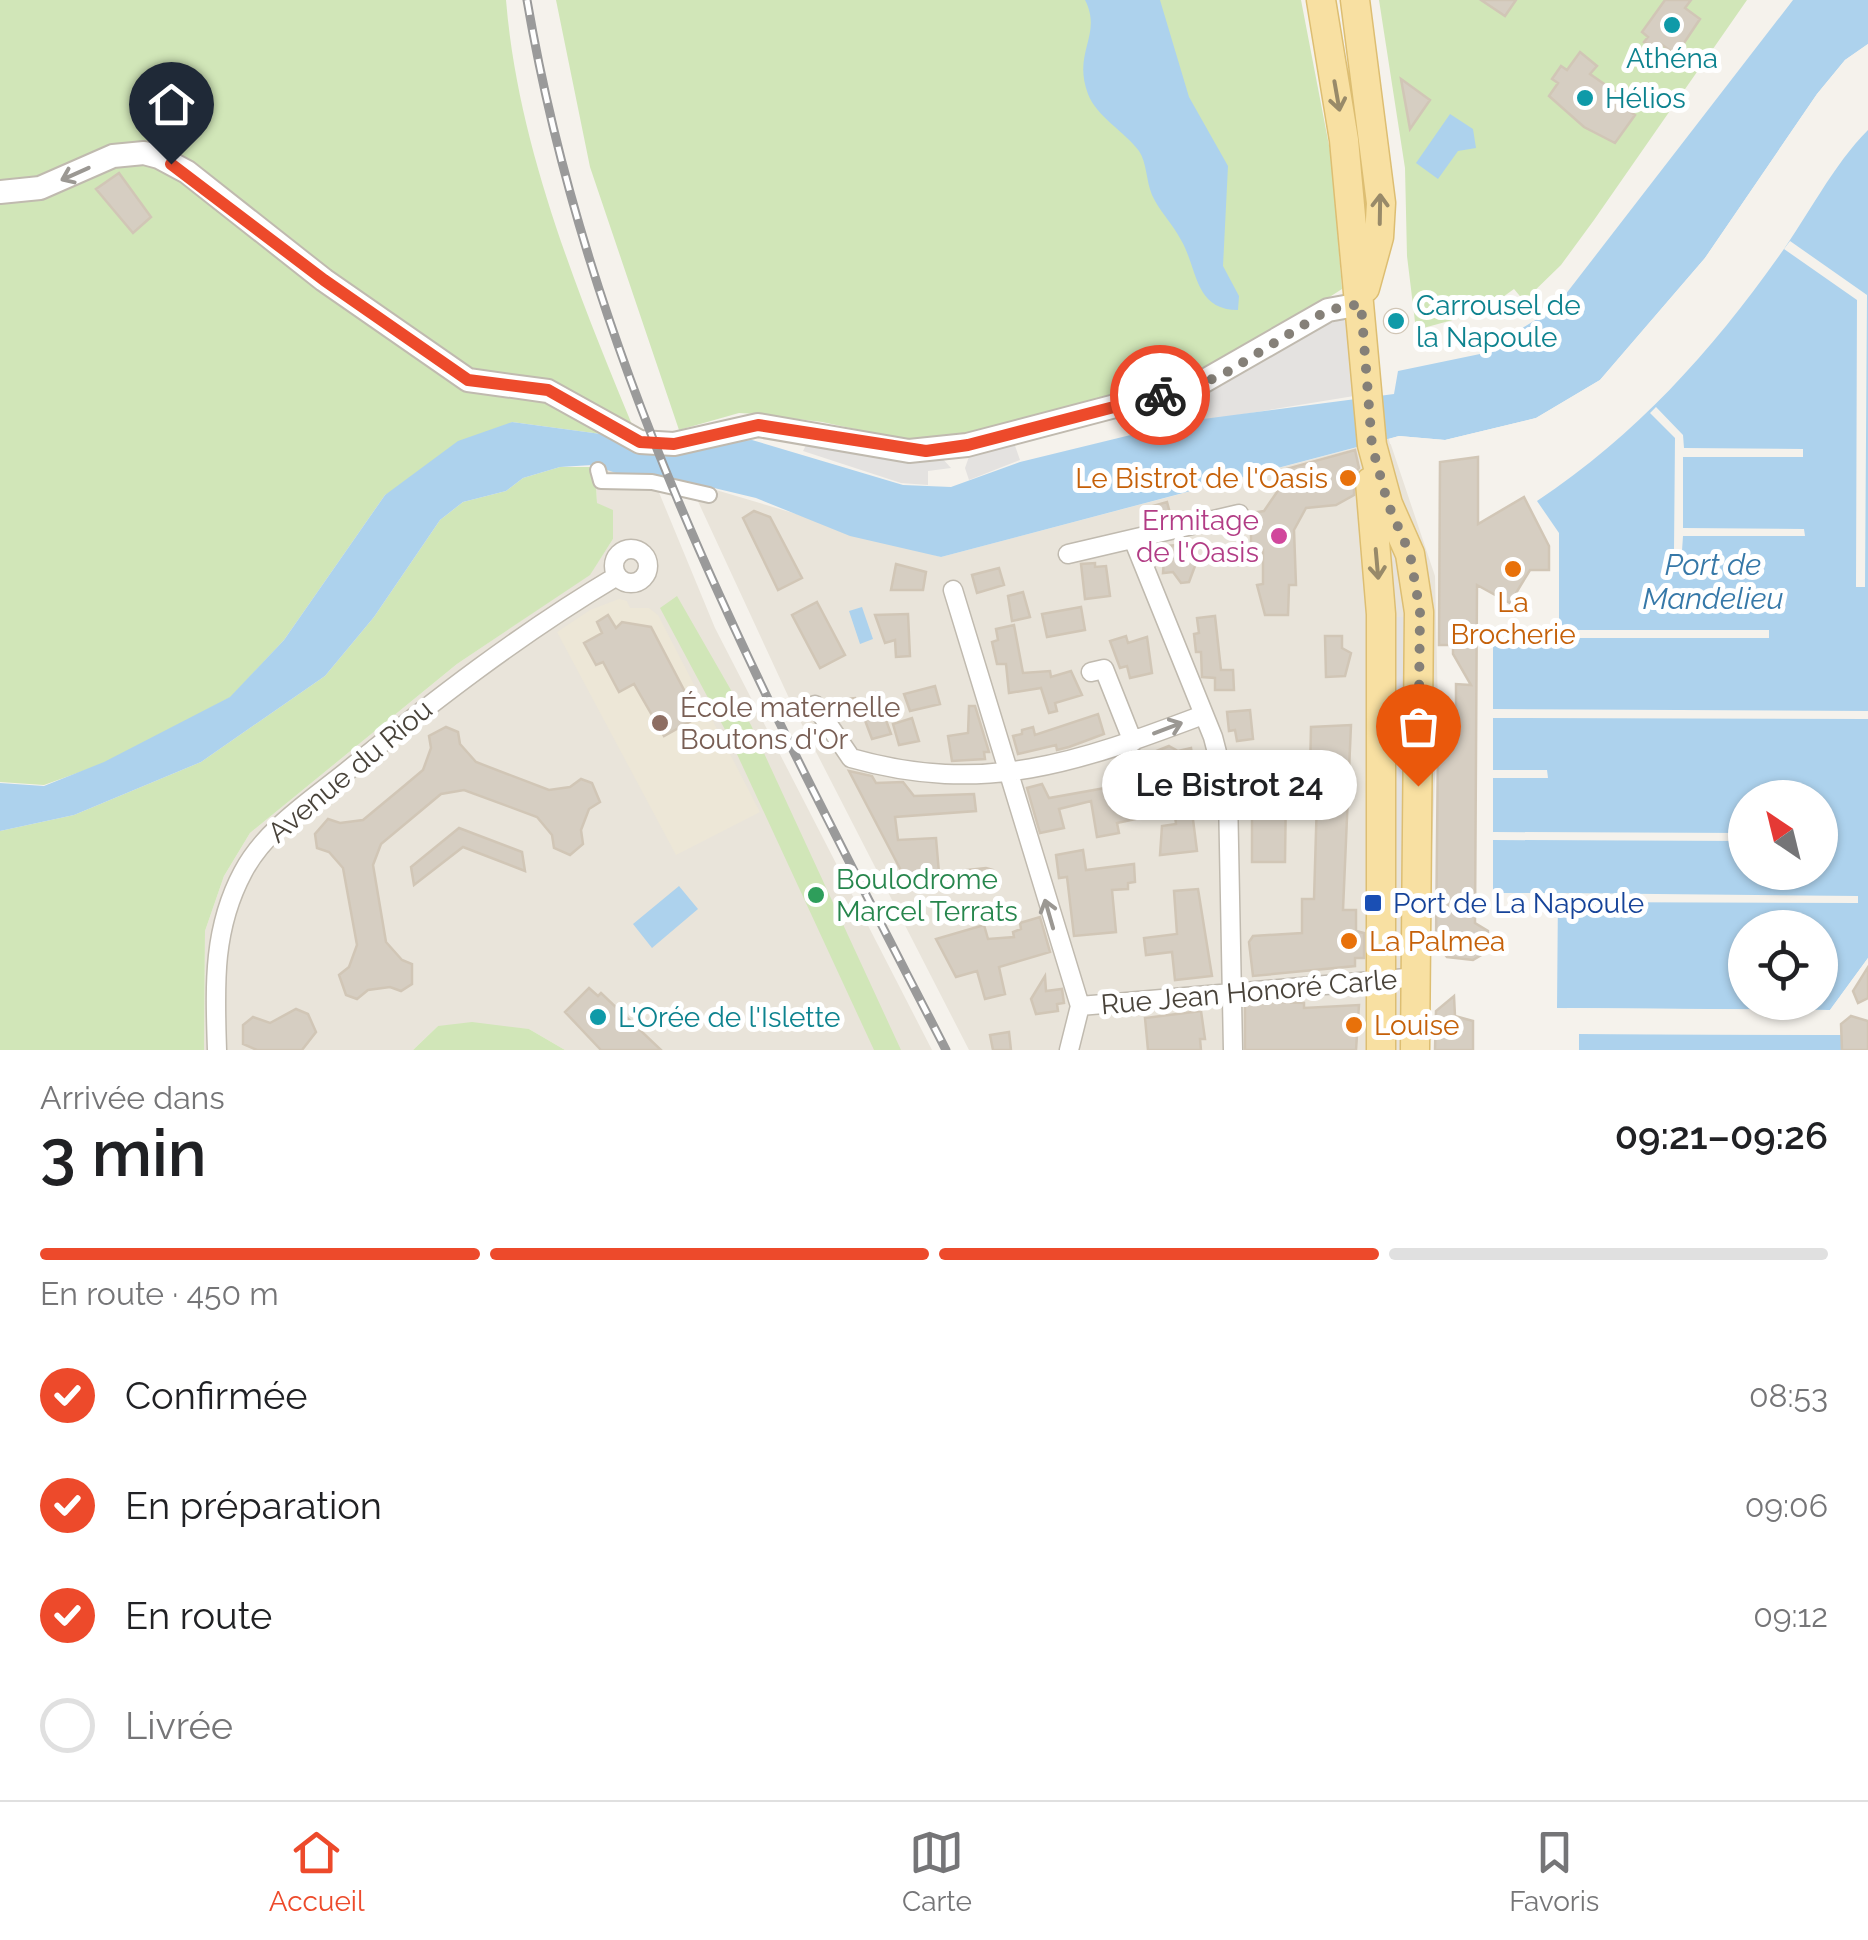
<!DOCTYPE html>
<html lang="fr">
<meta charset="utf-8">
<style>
body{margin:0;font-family:Raleway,sans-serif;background:#f6f6f6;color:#202124;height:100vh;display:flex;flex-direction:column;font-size:38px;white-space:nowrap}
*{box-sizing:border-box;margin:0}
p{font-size:32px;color:#757577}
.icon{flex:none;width:55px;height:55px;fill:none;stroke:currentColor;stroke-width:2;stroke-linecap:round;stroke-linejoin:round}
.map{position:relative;height:1050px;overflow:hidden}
.drawer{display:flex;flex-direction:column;background:#fff;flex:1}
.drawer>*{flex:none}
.needle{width:65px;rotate:325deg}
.controls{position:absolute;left:1728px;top:780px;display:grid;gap:20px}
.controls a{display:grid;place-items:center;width:110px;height:110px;border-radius:50%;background:#fff;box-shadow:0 2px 8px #0004;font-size:50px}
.pin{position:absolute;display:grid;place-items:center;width:85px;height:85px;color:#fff;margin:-102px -42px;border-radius:50% 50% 50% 0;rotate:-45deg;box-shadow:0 0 10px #0007}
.pin .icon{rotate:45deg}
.courier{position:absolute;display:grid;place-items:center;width:100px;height:100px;margin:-50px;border:8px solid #ed4a2b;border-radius:50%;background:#fff;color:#222;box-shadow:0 2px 12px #0007}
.bubble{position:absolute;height:70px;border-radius:35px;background:#fff;box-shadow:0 2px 8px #0004;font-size:32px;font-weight:600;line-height:70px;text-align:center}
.head em{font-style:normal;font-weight:600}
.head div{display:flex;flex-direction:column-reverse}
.head{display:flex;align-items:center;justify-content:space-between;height:170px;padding:0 40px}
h1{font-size:65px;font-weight:600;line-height:75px}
.bar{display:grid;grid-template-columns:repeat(4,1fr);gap:15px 10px;align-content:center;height:120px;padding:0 40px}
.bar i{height:12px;border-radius:8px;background:#e0e0e0}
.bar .active{background:#ed4a2b}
.bar p{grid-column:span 4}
ol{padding:0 40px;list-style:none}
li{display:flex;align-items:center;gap:30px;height:110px}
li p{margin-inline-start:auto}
li .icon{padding:10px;border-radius:50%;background:#ed4a2b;color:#fff;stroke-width:4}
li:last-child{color:#757577}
li i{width:55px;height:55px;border:5px solid #e0e0e0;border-radius:50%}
.dock{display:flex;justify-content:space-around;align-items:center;height:140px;border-top:2px solid #e0e0e0;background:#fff;font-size:28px;color:#757577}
.dock a{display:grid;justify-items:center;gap:5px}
.dock .active{color:#ed4a2b}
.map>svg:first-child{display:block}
.residential{fill:#e9e4da}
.education{fill:#ede7d7}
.green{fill:#d1e6b8}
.parking{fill:#e4e2e0}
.water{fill:#add2ed;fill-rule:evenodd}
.pier{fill:#f5f2ec}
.building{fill:#d6cec2;stroke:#d1c6b6;stroke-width:2.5}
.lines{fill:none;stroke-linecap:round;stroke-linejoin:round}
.pedestrian-casing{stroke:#c0baaf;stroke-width:18}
.minor-casing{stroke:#c0baaf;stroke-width:21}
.tertiary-casing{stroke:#c0baaf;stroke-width:26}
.primary-casing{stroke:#ddbe72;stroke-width:31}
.pedestrian{stroke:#fff;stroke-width:14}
.minor{stroke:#fff;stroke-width:18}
.tertiary{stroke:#fff;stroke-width:22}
.primary{stroke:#f8e0a2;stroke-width:28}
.rail-casing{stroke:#9a9a9a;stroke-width:9}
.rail{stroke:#fff;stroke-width:5;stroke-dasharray:15;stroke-linecap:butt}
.oneway{stroke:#988a69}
.oneway2{stroke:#9b9893}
.done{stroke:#858078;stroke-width:10;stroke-dasharray:0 18}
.route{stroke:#ed4a2b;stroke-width:12}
.culture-dot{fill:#0f9aa8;stroke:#fff;stroke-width:4}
.food-dot{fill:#e8710a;stroke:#fff;stroke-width:4}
.hotel-dot{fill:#d1479c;stroke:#fff;stroke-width:4}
.education-dot{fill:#8d6e63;stroke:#fff;stroke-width:4}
.leisure-dot{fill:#2e9e5b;stroke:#fff;stroke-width:4}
.transit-dot{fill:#1a4fb4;stroke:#fff;stroke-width:4}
.labels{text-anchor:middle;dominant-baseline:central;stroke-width:10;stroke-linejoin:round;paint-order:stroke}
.culture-label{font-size:28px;fill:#0d838f;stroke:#fff;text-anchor:start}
.food-label{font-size:28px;fill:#c56008;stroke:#fff;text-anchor:start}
.hotel-label{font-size:28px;fill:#b23c85;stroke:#fff;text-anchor:end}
.education-label{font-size:28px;fill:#785e54;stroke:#fff;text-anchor:start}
.street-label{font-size:28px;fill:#49433a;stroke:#fff}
.leisure-label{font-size:28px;fill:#27864d;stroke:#fff;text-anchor:start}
.transit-label{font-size:28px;fill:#164399;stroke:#fff;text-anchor:start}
.water-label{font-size:30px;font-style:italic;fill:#3678a8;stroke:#fff}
</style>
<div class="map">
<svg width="1868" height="1050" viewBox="0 0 1868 1050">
<rect width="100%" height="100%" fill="#f5f2ec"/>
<path class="residential" d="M1389,439L1435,576L1438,710L1423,1050H969L795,711L689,482L941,557Z
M595,467L653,478L715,628L932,1050H565L529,1029L438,1026L413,1050H204L205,931L224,876L250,833L457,664L590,574L613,539L597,503Z"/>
<path class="education" d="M619,599L627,601L630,608H649L658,615L760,812L676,855L557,632L590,610Z"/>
<path class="green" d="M0,0H506C518,148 579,296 635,432L618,443L601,434L512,422L385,495L284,640L231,697L108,762L44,785L0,782Z
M556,0H1301L1332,161L1342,289L1213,372L958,441L902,439L822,422L756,414L739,413L679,430L590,167Z
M1379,0H1747L1594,220L1561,265L1524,301L1514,289L1482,312L1416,330L1407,256L1405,168Z
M560,467H595L597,503L613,510V539L590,575L457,664L250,833L224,876L205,931L204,1050H0V831L74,815L201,762L325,676L374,617L440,520L463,502L506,491L523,478Z
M677,596L751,725L901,1050H874L730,739L660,608Z
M472,1022L529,1029L565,1050H413L438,1026Z"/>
<path class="parking" d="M1343,319L1347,323L1354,396L1153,429L1148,406L1228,381L1320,326Z
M810,437L941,457L951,468L928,471V485L901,483L803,451Z
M1013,440L1020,460L969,480L965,468L971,451Z
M1384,617H1415L1412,850H1386Z"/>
<path class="water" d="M1085,0H1160L1189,97L1228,166L1223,266L1239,296L1238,310C1194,310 1198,269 1181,240C1173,224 1159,211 1152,195C1146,181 1147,163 1139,151C1125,132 1096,116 1088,94C1072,52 1103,35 1085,0Z
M1793,0H1868V44L1845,60L1817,94L1705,258L1600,380L1536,418L1445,440L1399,436L941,557L850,536L756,498L689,482L616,473L592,465L560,467L523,478L506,491L463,502L440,520L374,617L325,676L201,762L74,815L0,831V783L44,786L104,762L230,697L284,640L385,495L458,441L512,422L601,434L642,448L752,440L903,485L951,487L1020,462L1188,421L1394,394L1398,371L1480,354L1555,308Z
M1450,114L1473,129L1476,148L1458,151L1438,179L1416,163Z
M1868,130V958L1830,1010L1557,1008L1558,893H1493V638L1559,637V533L1537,501C1636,435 1710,353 1779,256C1808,216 1833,165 1868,130ZM1745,798H1820V872H1745ZM1745,928H1820V1002H1745Z
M862,607L873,639L860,644L849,611Z
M679,886L698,909L652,948L633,924Z
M1579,1034L1842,1035L1843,1050H1579Z"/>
<path class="pier" d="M1868,44V50L1849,64L1821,97L1708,262L1603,384L1537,423L1446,445L1390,444L1389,439L1399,436L1445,440L1536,418L1600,380L1705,258L1817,94L1845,60Z
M1790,241L1867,295L1865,587H1856L1857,300L1784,249Z
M1656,407L1683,435L1684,448L1803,449V457H1683V528L1804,529L1805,536H1683L1682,551H1674L1675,438L1650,413Z
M1558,630H1769V638H1559Z
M1493,709L1868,711V719L1493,718Z
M1493,770H1547L1548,778H1493Z
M1493,832L1745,833V841L1493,840Z
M1558,893L1858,896V903L1558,902Z
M1868,958V966L1831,1015L1566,1013L1567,1008L1830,1010Z
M1578,1029L1843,1030L1848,1050L1842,1048L1841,1035L1574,1034Z"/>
<path class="building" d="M1481,0H1516L1505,16Z
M1665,0H1691L1685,8L1700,19L1676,55L1661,44L1656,50L1644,42L1648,37L1642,32Z
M1580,52L1597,66L1590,74L1617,93L1618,104L1635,115L1615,143L1584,127L1549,96L1558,83L1552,79L1561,66L1567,70Z
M1401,79L1430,100L1410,129Z
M119,173L151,217L133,233L96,189Z
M1384 321a12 12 0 1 1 24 0a12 12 0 1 1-24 0Z
M1355,450L1359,468L1354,475V495L1336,505L1306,508L1294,530L1296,585H1289L1288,615H1265L1257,585L1263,584V550H1251V513L1264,511L1288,476L1286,469Z
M1478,457V524L1524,497L1549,546V570H1530L1510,603L1477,585L1475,923L1488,931V951L1473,960L1447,957L1436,943L1438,742L1456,717V684L1471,685L1453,654V645H1439L1440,462Z
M1167,502L1171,517L1153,521L1149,507Z
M754,511L770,517L802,578L778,590L743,518Z
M1193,544L1195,566L1189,582L1181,583L1173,572L1163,573L1165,546Z
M1095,563V567L1106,566L1110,596L1085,599L1081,564Z
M896,564L926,572L923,590H891Z
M999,568L1004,585L977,593L972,575Z
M1023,592L1030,617L1012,621L1008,596Z
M817,602L845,655L820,668L792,615Z
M1081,607L1085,630L1047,637L1042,614Z
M908,614L910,656L896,657L895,640L885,643L875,615Z
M608,615L616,628L622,622L651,627L695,711L687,715L691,721L664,736L634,684L619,692L603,662L596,665L584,643L602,633L597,622Z
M1215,616L1221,670H1233L1234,690H1215V678L1202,677L1201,652H1196L1194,634L1199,633L1197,618Z
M1014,625L1023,673L1050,671L1051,677L1071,671L1082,695L1055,703L1057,711L1049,713L1041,688L1009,693L1006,664H997L992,642L998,640L996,629Z
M1126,636L1128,643L1147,637L1152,673L1130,678L1127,666L1120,668L1110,641Z
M1325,636H1342V648L1351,653L1345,676L1326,677Z
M935,686L940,704L910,711L904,694Z
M855,698L857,714L837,715L834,700Z
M969,706H975L989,752H984L985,759L952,761L948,736L968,733Z
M882,709L891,734L872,739L863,715Z
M1250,710L1253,739L1237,741L1235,730L1229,731L1227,712Z
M1098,714L1104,734L1069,747L1057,750L1056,745L1018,754L1013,736L1022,734V730L1033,727L1035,735Z
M912,718L919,741L899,745L893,724Z
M1351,725L1343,910H1356V931L1364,933V958H1355V966L1253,976L1249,942L1253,936L1302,933V899H1314L1317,799H1287V774H1310L1311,727Z
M446,727L458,732L460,744L476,762L549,790L570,787L581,779L592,783L600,802L589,809L581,830L583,844L570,855L554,848L552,835L537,817L464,790L441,794L381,844L373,865L386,942L402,960L412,964V984L401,991L390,987L368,990L357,999L346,995L339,975L349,967L357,945L343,868L329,852L317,848L315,834L328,819L340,823L363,820L404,786L423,770L431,748L429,736Z
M1169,746L1178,751L1191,748L1200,803L1191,804L1197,851L1160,855L1162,826L1176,824L1169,766L1156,772L1149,754Z
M849,771L872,776L876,783L903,782L914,796L974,794L976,811L895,817L898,840L936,838L939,873L986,868L993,870L997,883L930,890L929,880L907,882Z
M1133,783L1140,818L1117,823L1119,833L1097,837L1091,801L1059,809L1064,828L1040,833L1027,788L1042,784L1049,798Z
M1252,787H1286L1285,862H1252Z
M459,828L522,852L525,871L463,847L414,885L411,867Z
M1083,850L1086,870L1134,864L1135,882L1128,883V889L1112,890L1116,932L1074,936L1067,877L1059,878L1056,855Z
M1198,889L1212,976L1175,980L1172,952L1146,955L1144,938L1177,934L1174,891Z
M1040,917L1050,952L999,967L1005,994L985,999L977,971L956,977L936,939L984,925L988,939L1014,937L1013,932L1021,929L1020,923Z
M1868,967V998L1858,1003L1853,991Z
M1045,976L1046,991L1062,989L1064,1003L1057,1004L1058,1011L1036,1014L1031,999Z
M589,988L598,996L601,993L661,1050H601L565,1012Z
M1454,996L1455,1016L1473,1021V1050H1435L1436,1011Z
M1274,1002L1304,1003V1008L1359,1005L1356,1050H1245V1004Z
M296,1009L308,1014L316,1032L302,1050H257L243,1044V1025L253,1017L270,1023Z
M1201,1011L1205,1039H1200L1201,1050H1148L1145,1018Z
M1851,1016L1868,1021V1050H1842L1841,1024Z
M1009,1032L1011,1050H993L990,1035Z"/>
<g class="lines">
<defs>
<path id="pedestrian" d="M598,470L601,481L652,482L709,495"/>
<path id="minor" d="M1133,539L1213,737L1228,795L1233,1050
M614 566a17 17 0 1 1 34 0a17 17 0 1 1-34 0Z
M1068,554L1239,514
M953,590L1080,1006
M1091,672L1104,669L1133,742
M815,705L851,758C985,796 1078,762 1203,715
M1080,1006L1418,977
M217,1050C215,987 212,930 243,872C265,830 310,801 346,772C433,701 521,633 617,576
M1069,1050L1080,1006"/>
<path id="tertiary" d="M0,192L40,188L113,156L144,153L159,157L187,172L324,280L468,380L548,391L640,442L674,444L758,425L909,451L967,445L1199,384L1328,310L1361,304"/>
<path id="primary" d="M1321,0L1344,140L1372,445L1388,504L1410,554L1419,612L1415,1050
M1355,0L1381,203L1379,237L1365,288
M1370,482L1381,614V1050"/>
</defs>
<use href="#pedestrian" class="pedestrian-casing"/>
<use href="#minor" class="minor-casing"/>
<use href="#tertiary" class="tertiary-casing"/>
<use href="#primary" class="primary-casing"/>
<use href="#pedestrian" class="pedestrian"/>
<use href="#minor" class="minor"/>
<use href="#tertiary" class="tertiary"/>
<use href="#primary" class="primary"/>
<defs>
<path id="rail" d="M527,0C593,385 770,707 946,1050"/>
</defs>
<use href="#rail" class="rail-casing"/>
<use href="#rail" class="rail"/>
</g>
<defs><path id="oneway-shaft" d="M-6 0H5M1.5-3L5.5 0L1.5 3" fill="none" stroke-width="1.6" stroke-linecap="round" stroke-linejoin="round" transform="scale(2.5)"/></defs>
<g class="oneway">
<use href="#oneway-shaft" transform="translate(1337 96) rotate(80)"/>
<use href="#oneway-shaft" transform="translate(1380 209) rotate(-89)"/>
<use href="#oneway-shaft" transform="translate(1377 564) rotate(85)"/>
</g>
<g class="oneway2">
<use href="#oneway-shaft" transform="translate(75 174) rotate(156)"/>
<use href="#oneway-shaft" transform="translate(1168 728) rotate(-21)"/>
<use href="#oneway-shaft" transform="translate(1049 914) rotate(-106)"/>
</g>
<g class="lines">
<path class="done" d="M1160,395L1219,377L1328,310L1361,304L1372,446L1388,504L1410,554L1420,612L1418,786"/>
<path class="route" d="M171,164L324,280L468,380L548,390L640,442L674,444L758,425L926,451L968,445L1160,395"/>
</g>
<g class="culture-dot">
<circle cx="1672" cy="25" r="10"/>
<circle cx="1585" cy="98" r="10"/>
<circle cx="1396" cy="321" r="10"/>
<circle cx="598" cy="1017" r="10"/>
</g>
<g class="food-dot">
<circle cx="1348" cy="478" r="10"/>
<circle cx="1513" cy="569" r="10"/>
<circle cx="1349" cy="941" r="10"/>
<circle cx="1354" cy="1025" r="10"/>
</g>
<circle class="hotel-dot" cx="1279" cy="536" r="10"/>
<circle class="education-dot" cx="660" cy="723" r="10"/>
<circle class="leisure-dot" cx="816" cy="895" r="10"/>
<rect class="transit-dot" x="1363" y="893" width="20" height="20" rx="5"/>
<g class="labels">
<g class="culture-label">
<text x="1672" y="58" text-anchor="middle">Athéna</text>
<text x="1605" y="98">Hélios</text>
<text x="1416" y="305">Carrousel de<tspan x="1416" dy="32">la Napoule</tspan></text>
<text x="618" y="1017">L'Orée de l'Islette</text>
</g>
<g class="food-label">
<text x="1328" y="478" text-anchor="end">Le Bistrot de l'Oasis</text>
<text x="1513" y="602" text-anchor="middle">La<tspan x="1513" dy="32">Brocherie</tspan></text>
<text x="1369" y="941">La Palmea</text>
<text x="1374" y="1025">Louise</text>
</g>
<g class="hotel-label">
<text x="1259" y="520">Ermitage<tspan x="1259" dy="32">de l'Oasis</tspan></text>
</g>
<g class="education-label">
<text x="680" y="707">École maternelle<tspan x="680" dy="32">Boutons d'Or</tspan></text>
</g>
<g class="street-label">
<text transform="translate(350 771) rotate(-40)">Avenue du Riou</text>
<text transform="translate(1249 992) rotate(-5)">Rue Jean Honoré Carle</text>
</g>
<g class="leisure-label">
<text x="836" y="879">Boulodrome<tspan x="836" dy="32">Marcel Terrats</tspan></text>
</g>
<g class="transit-label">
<text x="1393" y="903">Port de La Napoule</text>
</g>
<g class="water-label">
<text x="1713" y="564">Port de<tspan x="1713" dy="34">Mandelieu</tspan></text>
</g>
</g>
</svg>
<div class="controls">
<a><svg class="needle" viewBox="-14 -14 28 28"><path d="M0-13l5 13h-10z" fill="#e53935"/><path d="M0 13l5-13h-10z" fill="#757577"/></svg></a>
<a><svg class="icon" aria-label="locate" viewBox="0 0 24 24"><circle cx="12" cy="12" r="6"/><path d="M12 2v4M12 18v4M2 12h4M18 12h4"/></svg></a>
</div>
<div class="pin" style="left:1418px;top:786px;background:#ea580c"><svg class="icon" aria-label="bag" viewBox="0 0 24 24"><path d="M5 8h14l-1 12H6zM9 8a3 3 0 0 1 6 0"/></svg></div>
<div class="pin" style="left:171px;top:164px;background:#1f2937"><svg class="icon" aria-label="home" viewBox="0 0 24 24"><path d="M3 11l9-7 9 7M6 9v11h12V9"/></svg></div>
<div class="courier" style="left:1160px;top:395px"><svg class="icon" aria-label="bike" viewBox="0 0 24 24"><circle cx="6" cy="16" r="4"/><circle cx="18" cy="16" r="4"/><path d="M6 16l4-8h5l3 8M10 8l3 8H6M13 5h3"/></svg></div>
<div class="bubble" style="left:1102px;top:750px;width:255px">Le Bistrot 24</div>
</div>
<section class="drawer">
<div class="head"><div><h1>3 min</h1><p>Arrivée dans</p></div><em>09:21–09:26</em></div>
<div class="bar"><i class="active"></i><i class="active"></i><i class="active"></i><i></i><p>En route · 450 m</p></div>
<ol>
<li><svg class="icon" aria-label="check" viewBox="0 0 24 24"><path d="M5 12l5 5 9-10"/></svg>Confirmée<p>08:53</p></li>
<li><svg class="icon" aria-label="check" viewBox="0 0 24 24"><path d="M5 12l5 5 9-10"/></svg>En préparation<p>09:06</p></li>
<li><svg class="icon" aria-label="check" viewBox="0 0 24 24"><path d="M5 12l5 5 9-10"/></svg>En route<p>09:12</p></li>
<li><i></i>Livrée</li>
</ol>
</section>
<nav class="dock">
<a class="active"><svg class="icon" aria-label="home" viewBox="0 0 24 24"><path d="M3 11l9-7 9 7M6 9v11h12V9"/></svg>Accueil</a>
<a><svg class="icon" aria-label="map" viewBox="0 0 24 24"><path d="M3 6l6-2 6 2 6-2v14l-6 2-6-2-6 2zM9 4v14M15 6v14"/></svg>Carte</a>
<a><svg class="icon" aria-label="saved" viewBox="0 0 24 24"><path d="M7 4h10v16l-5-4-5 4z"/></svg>Favoris</a>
</nav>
